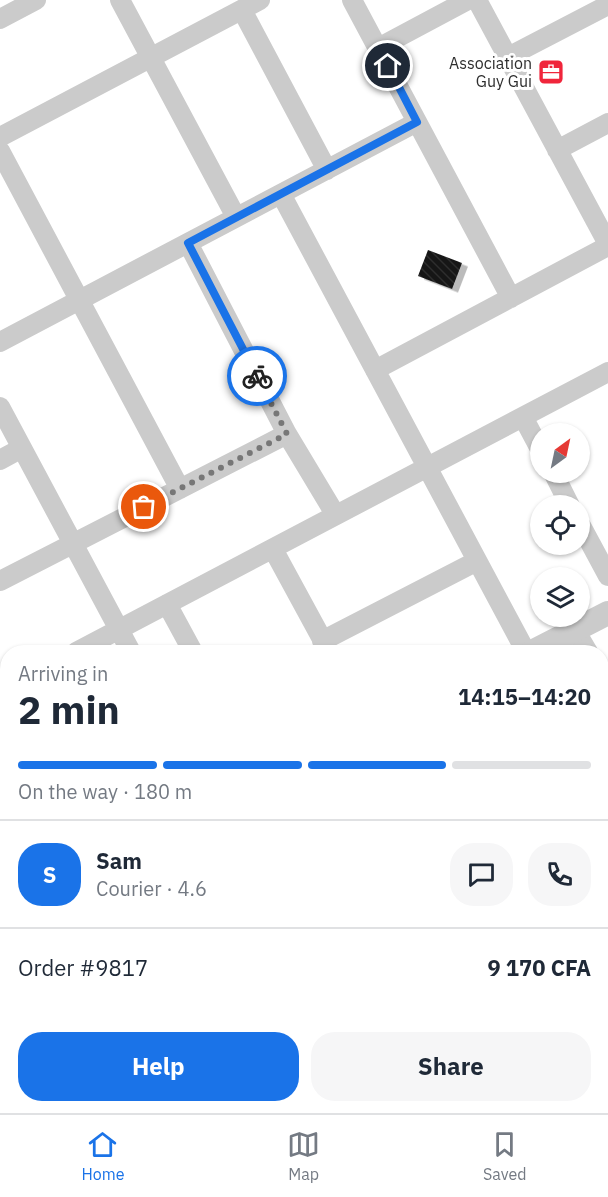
<!DOCTYPE html>
<meta charset="utf-8">
<style>
body{margin:0;font-family:"IBM Plex Sans",sans-serif;background:#f6f6f7;color:#1f2937;height:100vh;display:flex;flex-direction:column;font-size:22px;white-space:nowrap}
*{box-sizing:border-box;margin:0}
p{font-size:20px;color:#747a83}
.icon{flex:none;width:33px;height:33px;fill:none;stroke:currentColor;stroke-width:2;stroke-linecap:round;stroke-linejoin:round}
.map{position:relative;flex:1;overflow:hidden}
.side{position:absolute;left:0px;top:645px;width:609px;height:468px;display:flex;flex-direction:column;background:#fff;border-radius:24px 24px 0 0;box-shadow:0 2px 4px #0004}
.side>*{flex:none}
.needle{width:39px;rotate:33deg}
.fabs{position:absolute;left:530px;top:423px;display:grid;gap:12px}
.fabs a{display:grid;place-items:center;width:60px;height:60px;border-radius:50%;background:#fff;box-shadow:0 2px 4px #0004;font-size:30px}
.pin{position:absolute;display:grid;place-items:center;width:51px;height:51px;color:#fff;margin:-26px;border:3px solid #fff;border-radius:50%;box-shadow:0 2px 6px #0007}
.courier{position:absolute;display:grid;place-items:center;width:60px;height:60px;margin:-30px;border:4px solid #1a73e8;border-radius:50%;background:#fff;color:#222;box-shadow:0 2px 8px #0007}
.overview em{font-style:normal;font-weight:700}
.overview div{display:flex;flex-direction:column-reverse}
.overview{display:flex;align-items:center;justify-content:space-between;height:102px;padding:0 18px}
h1{font-size:39px;font-weight:700;line-height:45px}
.bar{display:grid;grid-template-columns:repeat(4,1fr);gap:9px 6px;align-content:center;height:72px;padding:0 18px}
.bar i{height:8px;border-radius:4px;background:#e0e1e3}
.bar .active{background:#1a73e8}
.bar p{grid-column:span 4}
.line{display:flex;align-items:center;gap:15px;padding:0 18px;border-top:2px solid #e0e1e3}
.line div{flex:1}
.round{display:grid;place-items:center;flex:none;width:63px;height:63px;border-radius:24px;background:#f6f6f7}
.cta{display:flex;gap:12px;margin-top:auto;padding:12px 18px}
.cta a{flex:1;height:69px;border-radius:24px;background:#1a73e8;color:#fff;font-size:24px;font-weight:700;line-height:69px;text-align:center}
.cta a+a{background:#f6f6f7;color:#1f2937}
.tab-bar{display:flex;justify-content:space-around;align-items:center;height:84px;border-top:2px solid #e0e1e3;background:#fff;font-size:16px;color:#747a83}
.tab-bar a{display:grid;justify-items:center;gap:3px}
.tab-bar .active{color:#1a73e8}
.map>svg:first-child{display:block}
.building{fill:url(#building-back-hatch);filter:url(#shadow)}
.lines{fill:none;stroke-linecap:round;stroke-linejoin:round}
.minor{stroke:#cbcbcb;stroke-width:20}
.tertiary{stroke:#cbcbcb;stroke-width:24}
.done{stroke:#777;stroke-width:6;stroke-dasharray:0 10.8}
.route{stroke:#1a73e8;stroke-width:8}
.labels{text-anchor:middle;dominant-baseline:central;stroke-width:6;stroke-linejoin:round;paint-order:stroke}
.poi-label{font-size:16px;fill:#2e2e2e;stroke:#fff;text-anchor:end}
</style>
<div class="map">
<svg width="608" height="1113" viewBox="0 0 608 1113">
<defs>
<pattern id="building-back-hatch" width="6" height="6" patternUnits="userSpaceOnUse" patternTransform="scale(1.5)"><rect width="6" height="6" fill="#151515"/><path d="M-1 5l2 2M0 0l6 6M5-1l2 2" fill="none" stroke="#2f2f2f"/></pattern>
<filter id="shadow"><feDropShadow dx="6" dy="3.5" stdDeviation="0" flood-color="#0004"/></filter>
</defs>
<rect width="100%" height="100%" fill="#fff"/>
<path class="building" d="M428,250L462,263L452,289L418,276Z
M608,826V839L602,838V830Z
M608,845V869L604,868V878H602V846Z
M602,913H608V926H605V930H602Z
M608,1034V1058H602V1035Z
M602,1084H608V1111H593V1106H602Z
M71,1106H158L159,1113H71Z"/>
<g class="lines">
<path class="minor" d="M120,0L236,217
M352,0L511,298
M477,0L608,244
M242,10L327,170
M0,19L36,0
M378,48L468,0
M508,57L608,5
M0,137L260,0
M557,150L608,123
M0,151L180,489
M281,194L526,652
M188,243L287,434L335,514
M0,342L417,122
M375,370L608,246
M0,407L131,652
M523,417L540,449
M0,460L22,448
M553,472L570,506
M579,522L608,576
M273,549L329,652
M0,581L287,434
M167,604L193,652
M575,630L588,652
M322,641L477,561
M76,652L608,372
M602,673L608,684
M0,692L8,688
M602,806L608,803
M0,808L8,804
M168,1106L169,1113
M479,1106V1113
M582,1106V1113"/>
<path class="tertiary" d="M532,652L608,613
M0,763L8,783
M0,1018L8,1011
M28,1106L29,1113"/>
</g>
<g class="lines">
<path class="done" d="M144,507L287,434L257,376"/>
<path class="route" d="M257,376L188,243L417,122L388,66"/>
</g>
<defs>
<symbol id="office-square" viewBox="-11 -11 22 22"><rect x="-9" y="-9" width="18" height="18" rx="4" fill="#f0253b" stroke="#fff"/><path d="M-6-3h4V-5.5h4V-3h4V5H-6ZM-1-4.5V-3h2v-1.5ZM-6 0V1H6V0Z" fill="#fff"/></symbol>
</defs>
<g fill-rule="evenodd">
<use href="#office-square" x="536" y="57" width="30" height="30"/>
</g>
<g class="labels">
<g class="poi-label">
<text x="532" y="63">Association<tspan x="532" dy="18">Guy Gui</tspan></text>
</g>
</g>
</svg>
<div class="fabs">
<a><svg class="needle" viewBox="-14 -14 28 28"><path d="M0-13l5 13h-10z" fill="#e53935"/><path d="M0 13l5-13h-10z" fill="#747a83"/></svg></a>
<a><svg class="icon" aria-label="locate" viewBox="0 0 24 24"><circle cx="12" cy="12" r="6"/><path d="M12 2v4M12 18v4M2 12h4M18 12h4"/></svg></a>
<a><svg class="icon" aria-label="layers" viewBox="0 0 24 24"><path d="M12 4l9 5-9 5-9-5zM3 14l9 5 9-5"/></svg></a>
</div>
<div class="pin" style="left:144px;top:507px;background:#ea580c"><svg class="icon" aria-label="bag" viewBox="0 0 24 24"><path d="M5 8h14l-1 12H6zM9 8a3 3 0 0 1 6 0"/></svg></div>
<div class="pin" style="left:388px;top:66px;background:#1f2937"><svg class="icon" aria-label="home" viewBox="0 0 24 24"><path d="M3 11l9-7 9 7M6 9v11h12V9"/></svg></div>
<div class="courier" style="left:257px;top:376px"><svg class="icon" aria-label="bike" viewBox="0 0 24 24"><circle cx="6" cy="16" r="4"/><circle cx="18" cy="16" r="4"/><path d="M6 16l4-8h5l3 8M10 8l3 8H6M13 5h3"/></svg></div>
<section class="side">
<div class="overview"><div><h1>2 min</h1><p>Arriving in</p></div><em>14:15–14:20</em></div>
<div class="bar"><i class="active"></i><i class="active"></i><i class="active"></i><i></i><p>On the way · 180 m</p></div>
<div class="line" style="height:108px"><b class="round" style="background:#1a73e8;color:#fff">S</b><div><b>Sam</b><p>Courier · 4.6</p></div><a class="round"><svg class="icon" aria-label="chat" viewBox="0 0 24 24"><path d="M4 5h16v11H9l-5 4z"/></svg></a><a class="round"><svg class="icon" aria-label="phone" viewBox="0 0 24 24"><path d="M5 4h4l2 5-3 2q2 4 5 5l2-3 5 2v4C11 20 4 13 5 4z"/></svg></a></div>
<div class="line" style="height:78px"><div>Order #9817</div><b>9 170 CFA</b></div>
<div class="cta"><a>Help</a><a>Share</a></div>
</section>
</div>
<nav class="tab-bar">
<a class="active"><svg class="icon" aria-label="home" viewBox="0 0 24 24"><path d="M3 11l9-7 9 7M6 9v11h12V9"/></svg>Home</a>
<a><svg class="icon" aria-label="map" viewBox="0 0 24 24"><path d="M3 6l6-2 6 2 6-2v14l-6 2-6-2-6 2zM9 4v14M15 6v14"/></svg>Map</a>
<a><svg class="icon" aria-label="saved" viewBox="0 0 24 24"><path d="M7 4h10v16l-5-4-5 4z"/></svg>Saved</a>
</nav>
